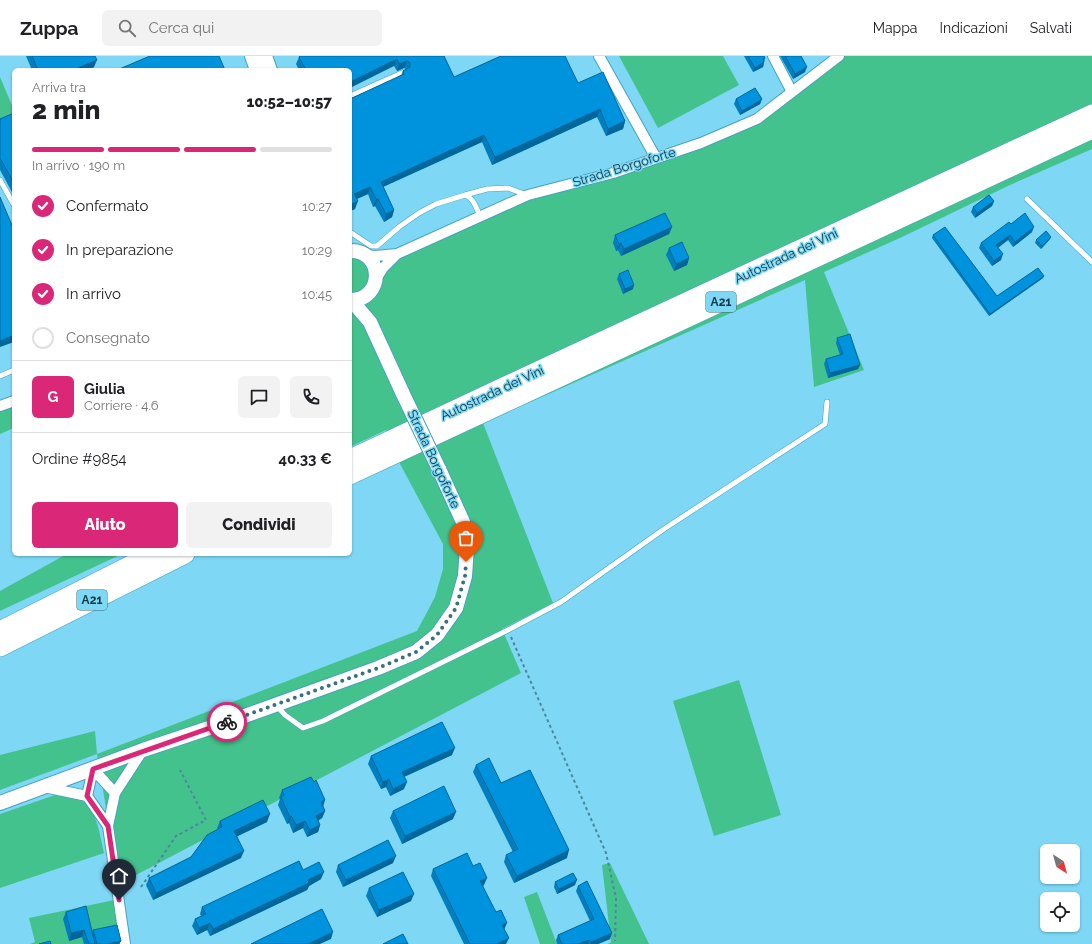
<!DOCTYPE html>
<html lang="it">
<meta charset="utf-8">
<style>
body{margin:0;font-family:Raleway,sans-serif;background:#f2f2f2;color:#202124;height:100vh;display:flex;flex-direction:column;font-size:15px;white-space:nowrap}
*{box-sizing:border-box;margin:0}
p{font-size:13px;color:#757577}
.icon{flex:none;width:22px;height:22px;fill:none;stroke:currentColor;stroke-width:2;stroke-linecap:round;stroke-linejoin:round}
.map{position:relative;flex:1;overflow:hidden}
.panel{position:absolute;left:12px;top:12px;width:340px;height:488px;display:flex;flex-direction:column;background:#fff;border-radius:6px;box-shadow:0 1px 3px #0004}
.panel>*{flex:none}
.needle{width:26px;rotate:144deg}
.tools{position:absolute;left:1040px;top:788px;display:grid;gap:8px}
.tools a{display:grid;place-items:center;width:40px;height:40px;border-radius:6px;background:#fff;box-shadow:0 1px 3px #0004;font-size:20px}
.pin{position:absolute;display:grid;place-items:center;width:34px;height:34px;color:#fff;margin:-41px -17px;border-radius:50% 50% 50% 0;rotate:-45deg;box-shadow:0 0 4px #0007}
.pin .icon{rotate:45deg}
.courier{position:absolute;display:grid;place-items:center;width:40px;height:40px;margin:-20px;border:3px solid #db2777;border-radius:50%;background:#fff;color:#222;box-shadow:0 1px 5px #0007}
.head em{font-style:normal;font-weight:800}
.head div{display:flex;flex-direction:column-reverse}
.head{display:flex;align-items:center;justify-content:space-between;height:68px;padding:0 20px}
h1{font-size:26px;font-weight:800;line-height:30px}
.bar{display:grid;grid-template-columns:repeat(4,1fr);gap:6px 4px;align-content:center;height:48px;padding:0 20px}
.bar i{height:5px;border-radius:3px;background:#e0e0e0}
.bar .current{background:#db2777}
.bar p{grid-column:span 4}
.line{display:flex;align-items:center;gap:10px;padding:0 20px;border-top:1px solid #e0e0e0}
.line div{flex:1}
.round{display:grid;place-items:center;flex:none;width:42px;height:42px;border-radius:6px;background:#f2f2f2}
ol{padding:0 20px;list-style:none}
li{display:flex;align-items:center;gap:12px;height:44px}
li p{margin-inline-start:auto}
li .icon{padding:4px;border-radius:50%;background:#db2777;color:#fff;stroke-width:4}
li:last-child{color:#757577}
li i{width:22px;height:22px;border:2px solid #e0e0e0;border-radius:50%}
.action{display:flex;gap:8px;margin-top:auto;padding:8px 20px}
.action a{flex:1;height:46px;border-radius:6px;background:#db2777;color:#fff;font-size:16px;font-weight:800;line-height:46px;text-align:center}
.action a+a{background:#f2f2f2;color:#202124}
header{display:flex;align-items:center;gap:24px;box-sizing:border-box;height:56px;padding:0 20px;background:#fff;border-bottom:1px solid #e0e0e0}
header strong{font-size:19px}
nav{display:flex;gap:22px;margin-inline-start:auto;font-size:14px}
.search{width:280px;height:36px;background:#f2f2f2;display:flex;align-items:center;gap:10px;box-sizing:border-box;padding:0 14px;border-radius:6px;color:#757577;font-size:15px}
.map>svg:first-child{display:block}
.green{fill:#44c28d}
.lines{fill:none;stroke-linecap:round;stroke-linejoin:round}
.lane-casing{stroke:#46a2bf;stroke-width:6}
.street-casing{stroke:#46a2bf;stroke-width:12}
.secondary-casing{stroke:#46a2bf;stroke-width:16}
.highway-casing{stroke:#46a2bf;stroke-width:20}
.path{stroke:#48899e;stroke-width:2;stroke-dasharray:3 3;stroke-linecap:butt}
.lane{stroke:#fff;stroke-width:5}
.street{stroke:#fff;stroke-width:10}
.secondary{stroke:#fff;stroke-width:14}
.highway{stroke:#fff;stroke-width:19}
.secondary-bridge-casing{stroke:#46a2bf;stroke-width:16;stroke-linecap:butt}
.secondary-bridge{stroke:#fff;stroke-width:14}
.wall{fill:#007ebe}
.shaded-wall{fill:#00679b}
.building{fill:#0093dd;stroke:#00679b}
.done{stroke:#377083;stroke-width:4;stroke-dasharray:0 7.2}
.route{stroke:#db2777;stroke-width:5}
.labels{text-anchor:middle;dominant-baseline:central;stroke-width:3;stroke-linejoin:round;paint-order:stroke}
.shield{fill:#7dd7f5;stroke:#32687a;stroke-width:1}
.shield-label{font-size:12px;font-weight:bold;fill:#123945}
.street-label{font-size:13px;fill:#123945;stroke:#7dd7f5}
</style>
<header>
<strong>Zuppa</strong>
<div class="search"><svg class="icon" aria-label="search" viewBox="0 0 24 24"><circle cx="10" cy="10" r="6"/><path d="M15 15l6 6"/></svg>Cerca qui</div>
<nav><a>Mappa</a><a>Indicazioni</a><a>Salvati</a></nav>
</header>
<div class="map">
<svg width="1092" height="888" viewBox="0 0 1092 888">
<rect width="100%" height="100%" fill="#7dd7f5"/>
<path class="green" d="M619,0H723L739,29L658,72Z
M840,0H1092V93L1010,129L902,181L824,216L864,314L814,331L805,224L483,367L553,547L502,573L521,617L115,830L113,794L97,698L0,734V699L95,675L97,698L417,575L435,541L443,513V488L399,406L386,374L350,391V193L378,198L423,187L526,138L655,100L757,63Z
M0,21L14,54V60L0,66Z
M14,343V372L0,378V348Z
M65,498H122L0,555V535L65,499Z
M739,624L781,759L714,780L673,645Z
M58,738C63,739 69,739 74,741C97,748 99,776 104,797L0,832V758Z
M610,807L649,888H608L611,886L602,809Z
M537,836L557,888H540L524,841Z
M119,843L124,888H30L35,886L29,862Z"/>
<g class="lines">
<defs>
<path id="lane" d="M350,40L404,16
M0,124L14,149
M465,139L487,133L508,132L527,139
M1027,143L1092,206
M350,176L371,190H377L399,171L419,157L436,148L465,139C474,142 476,152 480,160
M0,320L14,314
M277,650L285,659L303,672L323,665L508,574L561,546L664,473L825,368L827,346"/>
<path id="street" d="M599,0L656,102
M773,0L792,36
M365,199L375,200L397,198L528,139L613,117L701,87L757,63L839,0
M376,223L383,212L397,198
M0,350L14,345
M93,713L115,737
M44,731L87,740L108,770
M87,740L93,713
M125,888L108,770L115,737L143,694"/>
<path id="secondary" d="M252,0L257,14
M265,0L270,14
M350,195C385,194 384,245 350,244
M351,244L370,266L403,338
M0,747L143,694L239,662L378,612L416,596L437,579L456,552L465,520L467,491L463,466L439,413"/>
<path id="highway" d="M350,403L557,306L1092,58
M350,419L1092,73
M0,575L153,498
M0,591L185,498"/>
</defs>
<use href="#lane" class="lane-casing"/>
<use href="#street" class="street-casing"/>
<use href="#secondary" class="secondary-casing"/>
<use href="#highway" class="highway-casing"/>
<path class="path" d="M511,581L606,797L616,842L615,885
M141,831L176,780L206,764L180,714"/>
<use href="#lane" class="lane"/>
<use href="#street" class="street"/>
<use href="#secondary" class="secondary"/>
<use href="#highway" class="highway"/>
<defs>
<path id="secondary-bridge" d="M403,338L439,413"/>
</defs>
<use href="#secondary-bridge" class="secondary-bridge-casing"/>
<use href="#secondary-bridge" class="secondary-bridge"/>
</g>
<path class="wall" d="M26,0H95L94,11L88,14H32Z
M444,0L454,21L578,27L625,65L623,73L606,80L597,61L492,109L482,86L383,131L394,154L392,161L384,166L375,150L373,151L368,138L357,143L355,153L350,155V43L401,20L403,15L406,13L404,12L397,15L394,10L350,14H299L296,8L299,1Z
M744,0H764V6L763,11L753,16Z
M780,0H801L805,16L793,23Z
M736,43H762L760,48L740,59L734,48Z
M14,57V140L0,114V63Z
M994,145L992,150L975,162L971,156L973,151Z
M1011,168L1032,176L1013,191L1008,184L998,192L1001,204L992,210L979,192L981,187Z
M672,171L669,178L621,200L618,194L616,195L613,187L615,179Z
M933,179L997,240L1043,222L989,260L932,182Z
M1051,181L1050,183L1041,193L1035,187L1036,184Z
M669,192L689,202L687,209L674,215L666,199Z
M619,218L633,233L623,238L617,223Z
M837,282L860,309L858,313L828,322L824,308L826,303L840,299L836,287Z
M452,699L404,721V733L390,740L386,731L381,733L368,708L371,700Z
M476,709L501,727L567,802L514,827L504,806L506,799L513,796L473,716Z
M314,726L325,755L322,762L318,765L320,769L318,776L307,781L303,772L293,777L289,767L287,768L278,749L280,743L279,742L282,734Z
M393,755L453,763L402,788L390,762Z
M220,765L267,766L237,780L241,802L153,844L146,829L149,822L191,801L218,773L217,772Z
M393,807L343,831L336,816L338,809Z
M473,810L484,829L483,830L504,874L506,888H464L431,820L433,813Z
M303,814L321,823L309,830L307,834L210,880L207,874L197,879L192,870L195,863L201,860L200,858L202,851Z
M555,826L575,829L557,838L554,831Z
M578,830L610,883L598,888H557L556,884L558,879L590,865L576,835Z
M369,832L411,845L377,861L366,840Z
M66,856L92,876L93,874L121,885L119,888H84L82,881L69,885L63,863Z"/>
<path class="shaded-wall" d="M765,2L763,11L753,16L755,12L763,3Z
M397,3L394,10L350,32V26Z
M97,4L94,11L88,14H73Z
M407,5L404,12L397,15L399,8Z
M807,11L805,16L793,23L795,18Z
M762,43L760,48L740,59L742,55Z
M600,53L597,61L492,109L495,101Z
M625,65L623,73L606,80L608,73Z
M484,79L482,86L378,133L381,126Z
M370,131L368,138L352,145L354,138Z
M376,143H378L375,150L373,151Z
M358,145L355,153L350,155V149Z
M994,145L992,150L975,162L977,157Z
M394,154L392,161L384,166L386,158Z
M672,171L669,178L621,200L624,193Z
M1034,171L1032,176L1013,191L1015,186Z
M1010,179L1008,184L994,194L996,189Z
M1051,181L1050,183L1041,193L1042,190Z
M621,187L618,194L616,195L619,188Z
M1003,198L1001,204L992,210L994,205Z
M689,202L687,209L674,215L676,208Z
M1044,220L1043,222L989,260L990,258Z
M634,229L633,233L623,238L625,233Z
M14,279V286L0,291V285Z
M860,309L858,313L828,322L830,317Z
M455,692L452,699L399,723L402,716Z
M389,723L386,731L381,733L383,726Z
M407,726L404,733L390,740L393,733Z
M325,744L323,751L321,746Z
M325,755L322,762L313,767L316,760Z
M456,756L453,763L402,788L405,780Z
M270,758L267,766L232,783L234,775Z
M291,760L289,767L287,768L290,761Z
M305,765L303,772L293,777L296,769Z
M320,769L318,776L307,781L310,774Z
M569,794L567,802L514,827L517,820Z
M244,795L241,802L153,844L156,837Z
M396,800L393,807L343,831L346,824Z
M324,816L321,823L309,830L307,834L210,880L213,873Z
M487,822L484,829L478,832L480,825Z
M577,824L575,829L557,838L559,833Z
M414,838L411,845L377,861L379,854Z
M210,867L207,874L197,879L199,872Z
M507,867L504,874L502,869Z
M84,874L82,881L69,885L71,877Z
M333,876L331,883L320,888H308Z
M612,877L610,883L598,888H590L591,886Z
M509,882L506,888H497Z
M589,884L588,888H578Z
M121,885L119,888H107Z"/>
<path class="building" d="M32,0H95L97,4L73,14H38Z
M150,0H219L225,14H117Z
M300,0H444L454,21L501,0H565L578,27L603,16L625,65L608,73L600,53L495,101L484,79L381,126L394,154L386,158L378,143H376L370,131L354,138L358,145L350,149V43L404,18L403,15L410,11V7L407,5L399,8L397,3L350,26V14H306L299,1Z
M748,0H764L765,2L763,3L764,6L755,12Z
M785,0H801L807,11L795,18Z
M755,32L762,43L742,55L736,43Z
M14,57V127L0,102V63Z
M989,139L994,145L977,157L973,151Z
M0,141L14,174V279L0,285Z
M665,157L672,171L624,193L621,187L619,188L615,179Z
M1025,157L1034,171L1015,186L1010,179L996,189L1003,198L994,205L981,187L1009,166L1011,168Z
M945,171L997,240L1038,212L1044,220L990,258L933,179Z
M1046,175L1051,181L1042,190L1036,184Z
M682,186L689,202L676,208L669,192Z
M628,214L634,229L625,233L619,218Z
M850,278L860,309L830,317L826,303L843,298L837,282Z
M442,666L455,692L402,716L407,726L393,733L389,723L383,726L371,700Z
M489,702L501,727L530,714L569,794L517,820L506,799L518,793L476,709Z
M311,721L314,726L316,724L325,744L321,746L325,755L316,760L320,769L310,774L305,765L296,769L291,760L290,761L281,741L284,739L282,734Z
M444,730L456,756L405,780L393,755Z
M263,744L270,758L234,775L244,795L156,837L149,822L191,801L207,779L222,771L220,765Z
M388,784L396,800L346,824L338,809Z
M467,797L473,810L480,807L487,822L480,825L496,856L501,854L507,867L502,869L509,882L497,888H470L433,813Z
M299,805L303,814L319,806L324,816L308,824L309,827L213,873L210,867L199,872L195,863L206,858L202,851Z
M403,816L414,838L379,854L369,832Z
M573,817L577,824L559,833L555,826Z
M587,825L612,877L591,886L589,884L578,888H562L558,879L594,863L578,830Z
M86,850L95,888H89L84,874L71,877L66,856Z
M322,853L333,876L308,888H251Z
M117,869L121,885L107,888H97L93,874Z
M403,878L408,888H383Z
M50,885L51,888H39Z"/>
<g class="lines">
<path class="done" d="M227,666L378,612L416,596L437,579L456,552L465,520L466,506"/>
<path class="route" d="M119,844L108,770L87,740L93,713L227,666"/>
</g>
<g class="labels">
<g class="shield">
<rect x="706" y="236" width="30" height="20" rx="3"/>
<rect x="77" y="534" width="30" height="20" rx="3"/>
</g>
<g class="shield-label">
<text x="721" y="246">A21</text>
<text x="92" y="544">A21</text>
</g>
<g class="street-label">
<text transform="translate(624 111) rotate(-17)">Strada Borgoforte</text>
<text transform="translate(786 200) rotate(-25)">Autostrada dei Vini</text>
<text transform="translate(492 337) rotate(-25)">Autostrada dei Vini</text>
<text transform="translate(434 403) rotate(65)">Strada Borgoforte</text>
</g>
</g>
</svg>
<div class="tools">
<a><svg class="needle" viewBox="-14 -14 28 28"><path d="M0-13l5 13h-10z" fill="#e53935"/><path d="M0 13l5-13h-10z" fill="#757577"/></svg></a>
<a><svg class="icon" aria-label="locate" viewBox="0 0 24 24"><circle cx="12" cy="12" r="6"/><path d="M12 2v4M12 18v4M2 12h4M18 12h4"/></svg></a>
</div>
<div class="pin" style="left:466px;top:506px;background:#ea580c"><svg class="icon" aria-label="bag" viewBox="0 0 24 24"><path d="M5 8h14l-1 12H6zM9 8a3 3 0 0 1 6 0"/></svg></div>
<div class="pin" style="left:119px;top:844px;background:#1f2937"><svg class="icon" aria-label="home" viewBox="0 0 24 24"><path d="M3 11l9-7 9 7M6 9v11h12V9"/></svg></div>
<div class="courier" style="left:227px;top:666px"><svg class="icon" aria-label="bike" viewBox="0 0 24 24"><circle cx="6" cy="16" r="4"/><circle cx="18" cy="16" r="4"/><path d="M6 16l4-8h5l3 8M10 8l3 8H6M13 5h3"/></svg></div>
<section class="panel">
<div class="head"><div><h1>2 min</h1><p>Arriva tra</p></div><em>10:52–10:57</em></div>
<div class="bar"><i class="current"></i><i class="current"></i><i class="current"></i><i></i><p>In arrivo · 190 m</p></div>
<ol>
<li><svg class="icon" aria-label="check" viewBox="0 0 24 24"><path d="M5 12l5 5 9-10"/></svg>Confermato<p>10:27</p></li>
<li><svg class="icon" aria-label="check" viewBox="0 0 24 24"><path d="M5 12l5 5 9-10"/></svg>In preparazione<p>10:29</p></li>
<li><svg class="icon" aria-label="check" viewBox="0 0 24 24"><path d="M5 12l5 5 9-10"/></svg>In arrivo<p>10:45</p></li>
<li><i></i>Consegnato</li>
</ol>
<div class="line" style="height:72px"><b class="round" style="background:#db2777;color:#fff">G</b><div><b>Giulia</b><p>Corriere · 4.6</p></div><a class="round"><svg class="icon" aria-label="chat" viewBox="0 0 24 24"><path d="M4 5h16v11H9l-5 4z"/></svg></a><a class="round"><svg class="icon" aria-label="phone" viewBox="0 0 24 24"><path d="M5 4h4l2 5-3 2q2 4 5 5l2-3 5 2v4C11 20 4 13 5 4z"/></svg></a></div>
<div class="line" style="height:52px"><div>Ordine #9854</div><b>40.33 €</b></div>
<div class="action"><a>Aiuto</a><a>Condividi</a></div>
</section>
</div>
